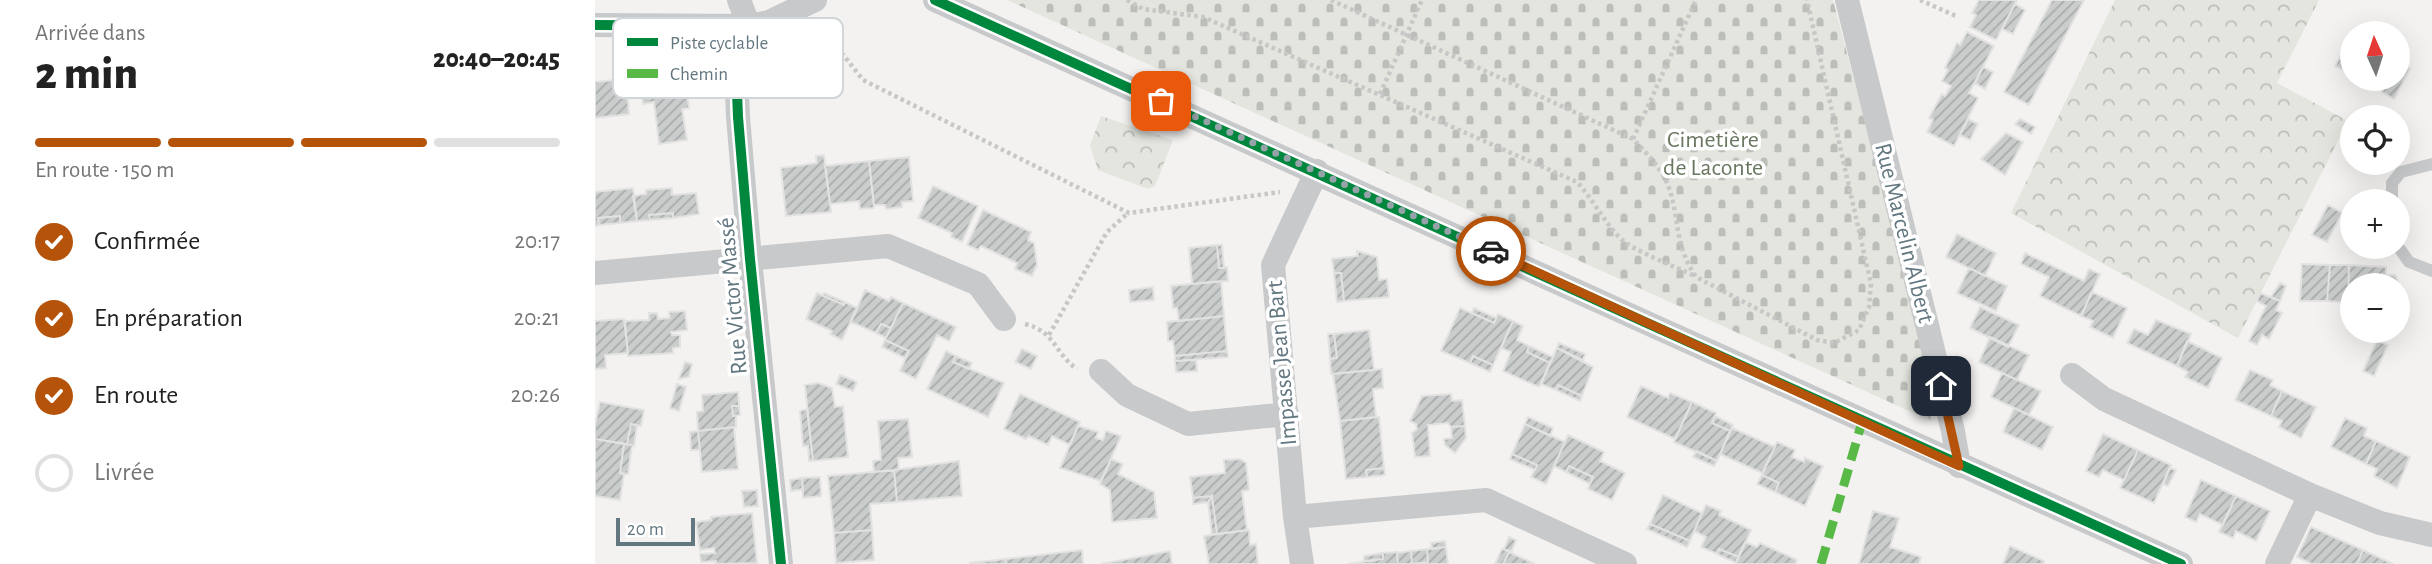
<!DOCTYPE html>
<html lang="fr">
<meta charset="utf-8">
<style>
body{margin:0;font-family:"Alegreya Sans",sans-serif;background:#f2f2f2;color:#222;height:100vh;display:flex;flex-direction:column;font-size:26px;white-space:nowrap}
*{box-sizing:border-box;margin:0}
p{font-size:23px;color:#767676}
.icon{flex:none;width:38px;height:38px;fill:none;stroke:currentColor;stroke-width:2;stroke-linecap:round;stroke-linejoin:round}
.map{position:relative;flex:1;overflow:hidden}
.details{display:flex;flex-direction:column;background:#fff;width:595px}
.details>*{flex:none}
.needle{width:46px;rotate:357deg}
.buttons{position:absolute;left:1745px;top:21px;display:grid;gap:14px}
.buttons a{display:grid;place-items:center;width:70px;height:70px;border-radius:50%;background:#fff;box-shadow:0 7px 28px #0002;font-size:35px}
.scale{position:absolute;left:21px;bottom:18px;width:79px;box-sizing:border-box;padding-left:7px;border:4px solid #637780;border-top:0;font-size:19px;line-height:24px;white-space:nowrap;color:#637780;-webkit-text-stroke:5px #fff;paint-order:stroke}
.pin{position:absolute;display:grid;place-items:center;width:60px;height:60px;color:#fff;margin:-30px;border-radius:14px;box-shadow:0 4px 10px #0006}
.courier{position:absolute;display:grid;place-items:center;width:70px;height:70px;margin:-35px;border:5px solid #b45309;border-radius:50%;background:#fff;color:#222;box-shadow:0 2px 9px #0007}
.head em{font-style:normal;font-weight:800}
.head div{display:flex;flex-direction:column-reverse}
.head{display:flex;align-items:center;justify-content:space-between;height:119px;padding:0 35px}
h1{font-size:46px;font-weight:800;line-height:52px}
.bar{display:grid;grid-template-columns:repeat(4,1fr);gap:10px 7px;align-content:center;height:84px;padding:0 35px}
.bar i{height:9px;border-radius:5px;background:#e0e0e0}
.bar .on{background:#b45309}
.bar p{grid-column:span 4}
ol{padding:0 35px;list-style:none}
li{display:flex;align-items:center;gap:21px;height:77px}
li p{margin-inline-start:auto}
li .icon{padding:7px;border-radius:50%;background:#b45309;color:#fff;stroke-width:4}
li:last-child{color:#767676}
li i{width:38px;height:38px;border:4px solid #e0e0e0;border-radius:50%}
main{display:flex;flex:1;min-height:0}
.map>svg:first-child{display:block}
.forest{fill:url(#forest-crowns)}
.cemetery{fill:url(#cemetery-stones)}
.building{fill:url(#building-hatch);stroke:#e2e2e0;stroke-width:2}
.lines{fill:none;stroke-linecap:round;stroke-linejoin:round}
.path{stroke:#c6c7c6;stroke-width:4.5;stroke-dasharray:3.5 3.5;stroke-linecap:butt}
.lane{stroke:#c8c9ca;stroke-width:12}
.street{stroke:#c8c9ca;stroke-width:24}
.quiet{stroke:#58b947;stroke-width:9;stroke-dasharray:18 9;stroke-linecap:butt}
.cycleway-casing{stroke:#fff;stroke-width:15}
.cycleway{stroke:#00873e;stroke-width:10}
.done{stroke:#95a2a7;stroke-width:7;stroke-dasharray:0 12.6}
.route{stroke:#b45309;stroke-width:9}
.labels{text-anchor:middle;dominant-baseline:central;stroke-width:7;stroke-linejoin:round;paint-order:stroke}
.park-label{font-size:24px;fill:#697761;stroke:#fff}
.street-label{font-size:24px;fill:#637780;stroke:#fff}
.key{fill:#fff;stroke:#d0d6d9;stroke-width:2}
.key-label{font-size:19px;fill:#637780}
</style>
<main>
<section class="details">
<div class="head"><div><h1>2 min</h1><p>Arrivée dans</p></div><em>20:40–20:45</em></div>
<div class="bar"><i class="on"></i><i class="on"></i><i class="on"></i><i></i><p>En route · 150 m</p></div>
<ol>
<li><svg class="icon" aria-label="check" viewBox="0 0 24 24"><path d="M5 12l5 5 9-10"/></svg>Confirmée<p>20:17</p></li>
<li><svg class="icon" aria-label="check" viewBox="0 0 24 24"><path d="M5 12l5 5 9-10"/></svg>En préparation<p>20:21</p></li>
<li><svg class="icon" aria-label="check" viewBox="0 0 24 24"><path d="M5 12l5 5 9-10"/></svg>En route<p>20:26</p></li>
<li><i></i>Livrée</li>
</ol>
</section>
<div class="map">
<svg width="1837" height="564" viewBox="0 0 1837 564">
<defs>
<pattern id="forest-crowns" width="20" height="18" patternUnits="userSpaceOnUse" patternTransform="scale(1.75)"><rect width="20" height="18" fill="#e3e5de"/><path d="M2 6a3 3 0 1 1 6 0M12 15a3 3 0 1 1 6 0" fill="none" stroke="#bcbeb9"/></pattern>
<pattern id="cemetery-stones" width="16" height="16" patternUnits="userSpaceOnUse" patternTransform="scale(1.75)"><rect width="16" height="16" fill="#e3e5de"/><path d="M2 7V4a2 2 0 0 1 4 0v3zM10 15v-3a2 2 0 0 1 4 0v3z" fill="#bcbeb9"/></pattern>
<pattern id="building-hatch" width="6" height="6" patternUnits="userSpaceOnUse" patternTransform="scale(1.75)"><rect width="6" height="6" fill="#cbcdcd"/><path d="M-1 1l2-2M0 6l6-6M5 7l2-2" fill="none" stroke="#a8abac"/></pattern>
</defs>
<rect width="100%" height="100%" fill="#f3f2f0"/>
<path class="forest" d="M1520,0H1724L1682,83L1753,121L1643,338L1416,213Z
M506,116L578,140L560,186L553,189L503,170L495,145Z"/>
<path class="cemetery" d="M412,0H1238L1329,348L1336,421Z"/>
<path class="building" d="M1384,0H1422L1401,40L1375,27L1381,15L1377,13Z
M1457,0H1489L1434,105L1409,92Z
M1420,4L1430,10L1418,34L1407,29Z
M1372,32L1399,46L1374,93L1383,98L1359,146L1332,132L1338,120L1334,118L1347,94L1350,96L1356,86L1347,81L1353,70L1350,68L1362,43L1365,45Z
M1757,34V67L1754,73L1740,66Z
M1802,49L1809,53L1803,63L1815,69L1799,99L1787,92L1789,87L1774,79H1802Z
M1388,67L1398,72L1390,89L1380,83Z
M90,72L94,108L87,109L92,140L64,144L59,102L48,104L45,78Z
M31,79L34,114L0,118V82Z
M1373,119L1383,124L1375,140L1365,135Z
M1425,119L1440,127L1436,134L1420,124Z
M1411,133L1428,142L1410,175L1386,159Z
M229,155L236,212L191,216L186,168L222,163L221,156Z
M314,157L318,201L307,202V207L291,209L290,205H279L274,161Z
M274,161L279,208L265,209L264,201L235,204L230,166Z
M338,186L383,206L367,242L356,237L357,233L323,218Z
M38,188L42,221L25,223V216L3,218L4,225L0,226V192Z
M77,188V195L101,193L104,214L78,218V213L54,215L55,220L42,221L38,196L51,194V190Z
M1733,205L1747,213L1732,242L1717,235Z
M388,210L436,232L433,240L439,243L442,265L437,276L420,269L422,263L386,246L383,250L372,245Z
M78,213V218L55,220L54,215Z
M25,216V223L4,225L3,218Z
M1362,234L1401,253L1390,276L1351,257Z
M622,245L624,268L632,267L633,281L597,284L594,248Z
M622,245H627L629,268H624Z
M762,251L782,257L784,280L792,279L794,297L749,301L746,273H739L737,259L763,256Z
M1430,253L1489,281L1494,269L1505,274L1486,316L1445,296L1454,277L1426,264Z
M1707,264L1735,265L1732,301H1705Z
M1735,265H1754L1753,303L1732,301Z
M1754,265L1791,267V275H1800L1813,305L1802,304V285H1757V303H1753Z
M1374,268L1412,286L1401,311L1362,293Z
M739,273H746L749,301L742,302Z
M626,281L629,316L584,321L582,308H578L576,286Z
M1685,283L1691,286L1685,301L1676,297Z
M558,287L559,300L535,302L534,290Z
M270,290L294,301L296,297L308,303L296,328L286,324L281,333L256,322Z
M1497,292L1532,308L1518,338L1495,327L1498,321L1486,316Z
M222,293L249,305L250,302L262,308L247,340L235,334L237,331L211,319Z
M229,293L250,302L249,305L228,296Z
M1665,293L1685,301L1681,310L1687,313L1674,339L1667,335L1662,345L1654,341L1671,306L1662,301Z
M308,303L361,327L354,341L342,335L321,379L305,371L314,351L290,340Z
M1385,307L1424,325L1413,347L1375,328Z
M865,308L899,323L903,314L918,321L898,365L878,356L875,363L846,351Z
M879,308L901,318L899,323L877,313Z
M90,311L92,330L76,332L77,335H85V347L78,348V353L33,356L30,321L54,320V313H62L63,319L75,318L74,312Z
M629,316L632,351L580,356L578,341H573L572,322Z
M29,319L33,353L10,355L11,368L0,369V321Z
M1561,320L1596,334L1582,366L1532,343L1539,329L1553,335Z
M918,321L928,326L922,340L934,346L932,352L955,363L944,387L908,371L916,352L906,348Z
M286,324L296,328L291,338L281,333Z
M774,330L779,370L736,374L735,359L742,358L739,334Z
M733,334H739L742,358L735,359Z
M1395,337L1434,355L1422,380L1384,362Z
M290,340L314,351L310,358L287,347Z
M1782,340L1793,345L1779,376L1768,371Z
M1592,341L1627,358L1613,388L1590,377L1593,372L1582,366Z
M964,343L990,354L988,360L962,348Z
M934,346L958,357L955,363L932,352Z
M962,348L998,367L987,396L963,385L961,390L946,384Z
M427,349L442,356L436,369L420,362Z
M351,351L361,356L358,362L409,383L393,417L332,389Z
M632,351L633,357L580,361V356Z
M361,356L377,363L374,369L358,362Z
M878,356L898,365L895,372L875,363Z
M601,360L602,371L581,372L580,361Z
M90,362L97,364L94,377L84,379Z
M787,369L788,388L778,389L781,417L745,421L738,374Z
M1655,370L1678,380L1675,385L1687,391L1676,416L1640,400Z
M1407,373L1446,391L1434,415L1396,397Z
M245,375L262,382L258,391L241,384Z
M223,383L237,388L240,407L248,406L253,457L218,461L210,385Z
M82,384L91,387L84,411L75,408Z
M963,385L987,396L985,401L961,390Z
M1046,386L1073,398L1075,393L1097,402L1080,439L1032,417Z
M1687,391L1721,407L1706,438L1684,427L1687,421L1676,416Z
M143,392L144,405L137,406L138,416H141V427L103,431L102,412L108,411L107,395Z
M425,394L485,422L475,445L457,436L453,445L434,436L431,439L409,429Z
M856,394L857,401L867,400L870,426L856,427L853,423L833,425L835,456L820,457L817,433L822,429L821,424L815,421L827,396Z
M5,402L49,410L46,426L36,424L32,444L0,439V425Z
M1097,402L1121,413L1117,423L1135,431L1122,461L1079,442Z
M144,405L145,415L138,416L137,406Z
M1419,408L1458,427L1447,450L1408,432Z
M212,409L218,461H214L213,446H208L205,411Z
M1120,416L1138,425L1135,431L1117,423Z
M784,417L789,468L771,470L772,477L751,479L745,421Z
M933,417L958,428L955,436L930,424Z
M1750,418L1772,428L1769,436L1781,441L1771,464L1736,447Z
M313,419L317,457L303,458L304,470L279,472L278,461L286,460L283,421Z
M36,424L42,426L39,446L32,444Z
M930,424L970,442L951,484L936,477L942,465L917,454Z
M483,426L503,432L501,438L508,440L511,431L526,436L506,481L465,468Z
M870,426L871,438L860,453L850,445L849,439L857,438L856,427Z
M139,427L143,469L107,472L103,431Z
M1137,428L1180,447L1167,473L1125,454Z
M103,431L105,450H96L95,432Z
M1508,434L1543,450L1529,480L1508,470L1504,477L1491,471Z
M973,435L1009,452L1005,461L1030,473L1017,500L993,489L998,477L974,466L971,472L959,466Z
M0,439L29,444L25,473L29,474L25,500L0,496Z
M1781,441L1815,457L1802,488L1779,476L1782,469L1771,464Z
M1182,442L1200,450L1197,457L1209,462L1210,458L1228,466L1210,506L1180,492L1184,483L1167,475Z
M29,444L37,445L33,474L25,473Z
M1543,450L1576,465L1559,503L1525,488Z
M1102,451L1122,461L1119,466L1098,457Z
M917,454L942,465L940,470L915,459Z
M516,459L528,464L523,474L559,492L562,518L517,522L515,490L505,484Z
M645,459L651,463L654,490L647,491L652,530L622,534L617,496L598,498L595,477L630,473L629,460Z
M364,461L367,496L302,502L299,470Z
M974,466L998,477L995,484L971,472Z
M789,468L790,475L772,477L771,470Z
M1575,468L1581,470L1573,486L1568,484Z
M299,470L302,502L275,504L277,530L239,533L233,476Z
M1167,475L1184,483L1180,492L1162,484Z
M225,477L226,496L208,498L207,478Z
M207,478L208,489L196,491L195,480Z
M1606,480L1641,496L1628,525L1605,514L1601,522L1590,517Z
M162,490L163,506L149,507L147,491Z
M1068,495L1107,513L1095,541L1055,524Z
M617,496L622,534H617L613,502Z
M617,496L613,502L598,504V498Z
M1641,496L1675,511L1661,541L1641,531L1638,538L1624,532Z
M1111,505L1126,511L1124,515L1156,530L1144,557L1124,549L1122,554L1106,547L1111,537L1099,531Z
M1278,511L1304,518L1295,547L1326,557L1324,564H1264Z
M157,513L162,563L121,564V561L106,562L105,554L120,553L119,548L105,550L101,522L116,520V517Z
M1055,524L1095,541L1092,547L1052,529Z
M1716,527L1768,550L1762,564H1717L1702,557Z
M277,530L279,560L241,563L239,533Z
M654,530L655,545L661,544L663,564H614L609,536Z
M914,537L921,540L916,553L909,549Z
M850,541L851,547L837,549L836,543Z
M1150,542L1162,547L1165,543L1202,560L1200,564H1140Z
M1415,546L1449,561L1448,564H1408Z
M851,547L853,564H803L802,553L816,551L817,564L833,562L832,549Z
M832,549L833,562L817,564L816,551Z
M907,549L915,551L908,564H900Z
M1124,549L1144,557L1141,563L1122,554Z
M487,550L488,564H411L410,559Z
M1768,550L1798,564H1762Z
M575,551L577,564H506Z
M915,551L916,553L940,564H908Z
M788,553L802,552L803,564H753L788,559Z
M788,553V559L769,561V556Z
M410,559L411,564H375V563Z"/>
<g class="lines">
<path class="path" d="M532,0L548,9L608,17L982,182C998,199 1008,221 1026,239C1037,250 1083,268 1100,276
M736,0L1038,139C1052,154 1067,168 1074,188C1085,221 1079,244 1101,277L1222,340L1239,343L1264,330L1274,307L1276,284L1212,0
M1325,0L1361,16
M225,25L268,80L534,213L685,192
M785,94L827,0
M1038,139L1101,0
M430,324C460,331 460,354 482,369
M454,335L512,232L533,213"/>
<path class="lane" d="M1797,201V183L1806,172L1837,164
M1802,245L1814,262L1837,271"/>
<path class="street" d="M144,0L154,26L174,22L220,0
M340,0C757,186 1169,379 1586,564
M1252,0L1358,431L1364,466
M0,25L154,26L141,66L143,117L155,259L186,564
M0,273L293,246L383,284L409,319
M506,371L532,395L593,424L692,414
M1477,375L1509,399L1715,495L1785,523L1837,535
M700,517L891,500L1030,564
M707,564L700,517L678,265L722,171
M1682,564L1715,495"/>
<path class="quiet" d="M1226,564L1267,422"/>
<defs>
<path id="cycleway" d="M340,0C757,186 1169,379 1586,564
M0,25L154,26L141,66L143,117L155,259L186,564"/>
</defs>
<use href="#cycleway" class="cycleway-casing"/>
<use href="#cycleway" class="cycleway"/>
</g>
<g class="lines">
<path class="done" d="M566,101L896,251"/>
<path class="route" d="M896,251L1364,466L1346,386"/>
</g>
<g class="labels">
<g class="park-label">
<text x="1118" y="140">Cimetière<tspan x="1118" dy="28">de Laconte</tspan></text>
</g>
<g class="street-label">
<text transform="translate(1309 233) rotate(76)">Rue Marcelin Albert</text>
<text transform="translate(138 296) rotate(-95)">Rue Victor Massé</text>
<text transform="translate(687 363) rotate(-95)">Impasse Jean Bart</text>
</g>
</g>
<rect x="18" y="18" width="230" height="80" rx="10" class="key"/>
<rect x="32" y="38" width="31" height="8" fill="#00873e"/>
<rect x="32" y="69" width="31" height="9" fill="#58b947"/>
<g class="key-label">
<text x="75" y="49">Piste cyclable</text>
<text x="75" y="80">Chemin</text>
</g>
</svg>
<div class="buttons">
<a><svg class="needle" viewBox="-14 -14 28 28"><path d="M0-13l5 13h-10z" fill="#e53935"/><path d="M0 13l5-13h-10z" fill="#767676"/></svg></a>
<a><svg class="icon" aria-label="locate" viewBox="0 0 24 24"><circle cx="12" cy="12" r="6"/><path d="M12 2v4M12 18v4M2 12h4M18 12h4"/></svg></a>
<a>+</a>
<a>−</a>
</div>
<div class="scale">20 m</div>
<div class="pin" style="left:566px;top:101px;background:#ea580c"><svg class="icon" aria-label="bag" viewBox="0 0 24 24"><path d="M5 8h14l-1 12H6zM9 8a3 3 0 0 1 6 0"/></svg></div>
<div class="pin" style="left:1346px;top:386px;background:#1f2937"><svg class="icon" aria-label="home" viewBox="0 0 24 24"><path d="M3 11l9-7 9 7M6 9v11h12V9"/></svg></div>
<div class="courier" style="left:896px;top:251px"><svg class="icon" aria-label="car" viewBox="0 0 24 24"><path d="M5 17H2v-5l4-1 3-4h7l3 4 3 1v5h-3M9 17h6M6 11h13"/><circle cx="7" cy="17" r="2"/><circle cx="17" cy="17" r="2"/></svg></div>
</div>
</main>
